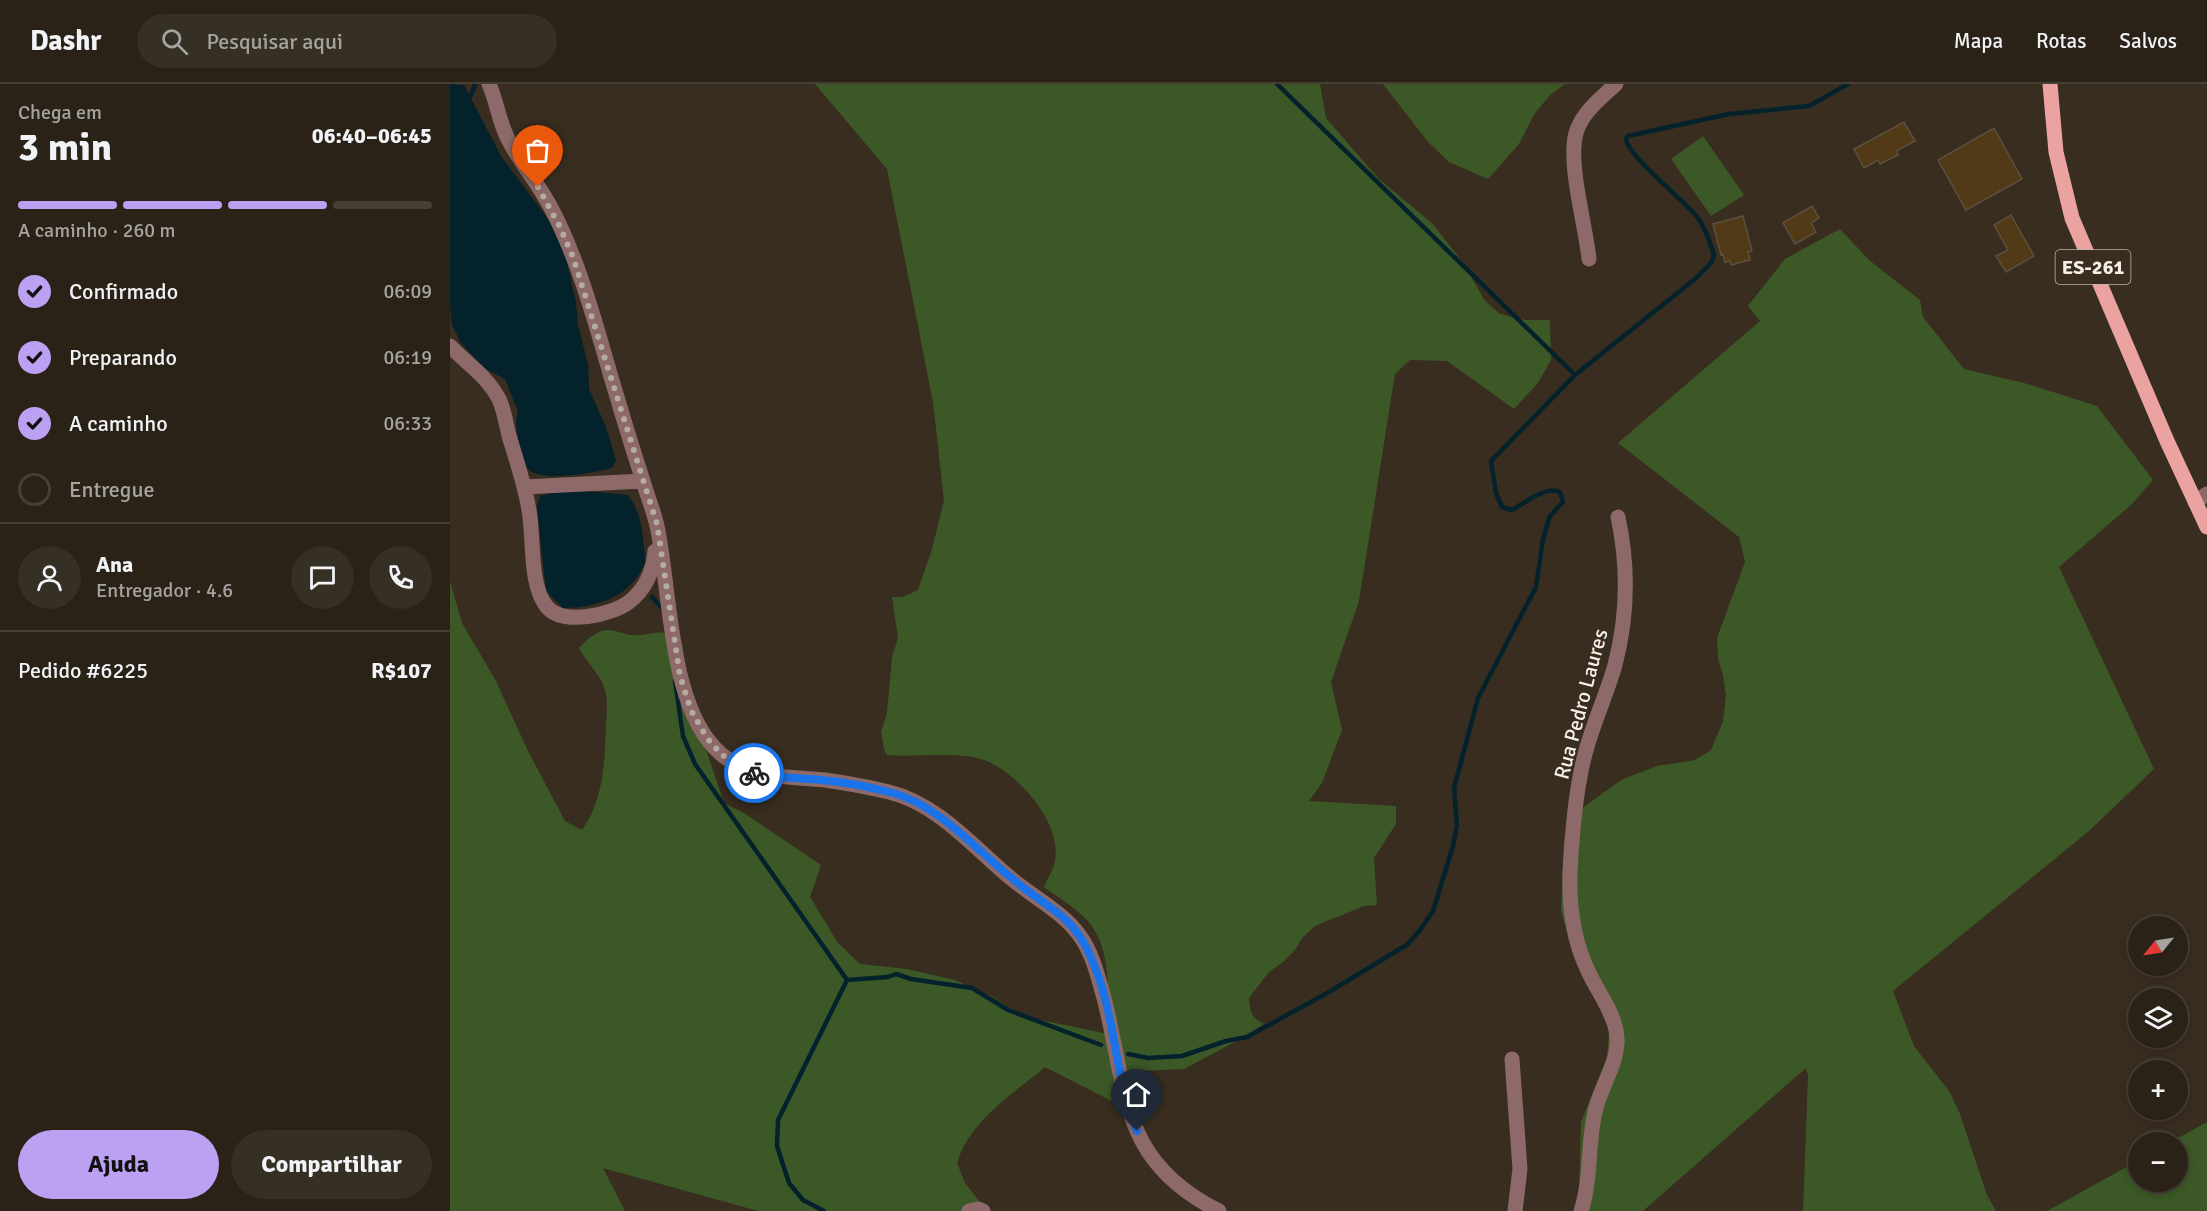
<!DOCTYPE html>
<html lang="pt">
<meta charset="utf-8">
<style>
body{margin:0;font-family:Signika,sans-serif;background:#362f24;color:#f1f3f6;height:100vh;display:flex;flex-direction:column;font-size:22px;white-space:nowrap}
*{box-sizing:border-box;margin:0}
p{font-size:20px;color:#a5a4a1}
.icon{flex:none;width:33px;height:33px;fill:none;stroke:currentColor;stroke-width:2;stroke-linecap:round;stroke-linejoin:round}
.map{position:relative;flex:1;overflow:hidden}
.panel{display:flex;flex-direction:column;background:#2a2217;width:450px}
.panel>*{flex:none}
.needle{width:39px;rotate:240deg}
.tools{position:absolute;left:1678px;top:832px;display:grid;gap:12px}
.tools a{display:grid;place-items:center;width:60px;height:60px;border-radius:50%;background:#2a2217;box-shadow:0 3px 9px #0003,0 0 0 2px #463f36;font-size:30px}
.pin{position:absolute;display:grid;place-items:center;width:51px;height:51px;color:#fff;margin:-62px -26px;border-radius:50% 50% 50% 0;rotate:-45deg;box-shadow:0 0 6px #0007}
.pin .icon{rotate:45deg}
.courier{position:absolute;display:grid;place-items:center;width:60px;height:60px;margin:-30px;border:4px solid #1a73e8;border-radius:50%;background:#fff;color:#222;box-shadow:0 2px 8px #0007}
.overview em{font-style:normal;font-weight:800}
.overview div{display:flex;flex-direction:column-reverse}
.overview{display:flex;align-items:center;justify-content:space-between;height:102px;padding:0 18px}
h1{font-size:39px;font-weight:800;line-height:45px}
.bar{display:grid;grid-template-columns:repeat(4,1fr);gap:9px 6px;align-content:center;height:72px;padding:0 18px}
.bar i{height:8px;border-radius:4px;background:#463f36}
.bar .current{background:#bca0f2}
.bar p{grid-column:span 4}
.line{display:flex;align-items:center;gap:15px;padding:0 18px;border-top:2px solid #463f36}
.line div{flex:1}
.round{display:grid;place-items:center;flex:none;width:63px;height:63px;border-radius:32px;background:#362f24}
ol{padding:0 18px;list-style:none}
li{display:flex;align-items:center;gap:18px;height:66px}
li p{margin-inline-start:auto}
li .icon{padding:6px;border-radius:50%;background:#bca0f2;color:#111;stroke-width:4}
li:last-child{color:#a5a4a1}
li i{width:33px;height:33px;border:3px solid #463f36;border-radius:50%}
.action{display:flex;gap:12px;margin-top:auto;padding:12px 18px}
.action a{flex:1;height:69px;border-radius:36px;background:#bca0f2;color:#111;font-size:24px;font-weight:800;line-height:69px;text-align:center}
.action a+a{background:#362f24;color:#f1f3f6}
header{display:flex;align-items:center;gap:36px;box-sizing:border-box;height:84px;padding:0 30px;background:#2a2217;border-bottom:2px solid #463f36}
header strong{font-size:28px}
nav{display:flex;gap:33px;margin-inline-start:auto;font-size:21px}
.search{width:420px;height:54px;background:#362f24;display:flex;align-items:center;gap:15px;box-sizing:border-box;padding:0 21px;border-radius:33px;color:#a5a4a1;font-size:22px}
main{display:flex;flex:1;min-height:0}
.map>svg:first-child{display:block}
.green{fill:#3c5826}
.water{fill:#03222b}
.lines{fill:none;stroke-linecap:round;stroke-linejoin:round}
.stream{stroke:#03222b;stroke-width:4.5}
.building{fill:#523a17;stroke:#5c5041;stroke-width:1.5}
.minor{stroke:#8d6a69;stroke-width:15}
.major{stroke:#eba3a2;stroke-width:15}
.done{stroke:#b5aca1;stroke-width:6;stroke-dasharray:0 10.8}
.route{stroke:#1a73e8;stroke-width:8}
.labels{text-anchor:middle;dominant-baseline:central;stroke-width:4.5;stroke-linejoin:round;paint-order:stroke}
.shield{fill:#382d1f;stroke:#beb6ab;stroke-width:1.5}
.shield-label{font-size:20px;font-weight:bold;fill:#f8f0e7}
.street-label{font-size:21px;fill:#f8f0e7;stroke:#382d1f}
</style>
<header>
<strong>Dashr</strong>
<div class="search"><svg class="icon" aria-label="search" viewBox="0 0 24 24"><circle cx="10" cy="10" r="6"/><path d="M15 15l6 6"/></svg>Pesquisar aqui</div>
<nav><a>Mapa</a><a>Rotas</a><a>Salvos</a></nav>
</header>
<main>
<section class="panel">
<div class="overview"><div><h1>3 min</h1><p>Chega em</p></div><em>06:40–06:45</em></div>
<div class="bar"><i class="current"></i><i class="current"></i><i class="current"></i><i></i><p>A caminho · 260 m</p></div>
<ol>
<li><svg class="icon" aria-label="check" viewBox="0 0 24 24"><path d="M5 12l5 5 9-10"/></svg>Confirmado<p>06:09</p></li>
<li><svg class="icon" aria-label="check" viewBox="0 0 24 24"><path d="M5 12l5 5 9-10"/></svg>Preparando<p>06:19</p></li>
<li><svg class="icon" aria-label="check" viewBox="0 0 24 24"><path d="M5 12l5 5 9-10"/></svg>A caminho<p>06:33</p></li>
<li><i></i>Entregue</li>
</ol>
<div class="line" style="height:108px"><a class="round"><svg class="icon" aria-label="person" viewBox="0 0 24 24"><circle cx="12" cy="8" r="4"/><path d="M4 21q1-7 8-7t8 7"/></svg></a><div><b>Ana</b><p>Entregador · 4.6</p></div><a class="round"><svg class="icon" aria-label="chat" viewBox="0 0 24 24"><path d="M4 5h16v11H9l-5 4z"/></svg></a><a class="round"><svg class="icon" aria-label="phone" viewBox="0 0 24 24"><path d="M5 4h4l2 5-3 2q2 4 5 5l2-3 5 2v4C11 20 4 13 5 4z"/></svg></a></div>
<div class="line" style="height:78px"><div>Pedido #6225</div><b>R$107</b></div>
<div class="action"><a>Ajuda</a><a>Compartilhar</a></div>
</section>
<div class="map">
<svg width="1757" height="1127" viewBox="0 0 1757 1127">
<rect width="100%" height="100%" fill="#382d1f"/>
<path class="green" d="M365,0H870L876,34L929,95L982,139L1014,180L1035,217L1050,230L1076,236H1100L1101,276L1088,299L1064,325L997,277L960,276L945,290L909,517L881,598L892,646L872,699L859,717L946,722V740L924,774L927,821L914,822L865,842L852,854L845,866L832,879L819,888L799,914C800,927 801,934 814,940L785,958L734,985L689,987L681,985L683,1028L595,983C561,1012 521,1035 507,1079L515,1099L537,1127H308L153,1084L175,1127H0V497L12,539L46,597L78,667L115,737L132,746C154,716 155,675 156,639C157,627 158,614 154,603C150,590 136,578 129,564C135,557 146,547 156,546C164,545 175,551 184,551C208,551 209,542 232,558L240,618L274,719L294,729L371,781L360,813L388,859L410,880L457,885L505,896L541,912L572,932L658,950C657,913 664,863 635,834C623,822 607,813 594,803C597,795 604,785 605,777C612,740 570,692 539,678C513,666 467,674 437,671L434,665L431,648L437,629L442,573L448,554L442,513H453L468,506L482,465L494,417L483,318L437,85Z
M933,0H1115L1101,10L1085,29L1069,60L1038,95L999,78L978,58Z
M1253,52L1294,111L1261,132L1221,75Z
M1390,145L1419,176L1470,216L1473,233L1514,285L1578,300L1647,322L1703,396L1681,421L1609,483L1704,685L1639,747L1443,907L1464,962L1499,1007L1510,1030L1537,1111L1546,1127H1353L1358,992L1356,984L1193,1127H1124L1129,1105L1131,1038L1157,973L1159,946L1148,914L1125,875L1111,827L1114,757L1120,733L1171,696L1207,682L1245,676L1261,666L1273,637L1276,611L1273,591L1268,575L1267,554L1295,478L1289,453L1168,359L1310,237L1298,222L1335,175Z
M1757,1038V1127H1597L1689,1076V1098H1728V1059H1719Z"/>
<path class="water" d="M0,0L14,1L51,72L104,143L117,178L126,219L128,241L138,280L139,305L156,343L166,376L162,384C144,389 94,398 79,386C72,380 70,367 69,359C67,348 64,338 68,327L55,295L34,284L11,259L2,241L0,221Z
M126,406L178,411C188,424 191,438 193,454C193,462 197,475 194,481C180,513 146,524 113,524L96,507L87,422L90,412L108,407Z"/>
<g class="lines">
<path class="stream" d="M827,0L1125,291
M19,15L25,1
M202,513L212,524
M225,597L233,652L245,680L397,896
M397,896L438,893L446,890L461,895L522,904L558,926L651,961
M678,970L698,974L732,972L776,957L797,953L879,908L958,860L970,846L983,827L1003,762L1007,741L1004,704L1028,614L1086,503L1093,455L1100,432L1113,418L1110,408C1096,401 1075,419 1062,426L1052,423L1046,409L1041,377L1125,291L1245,195L1262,178L1264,171C1260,158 1255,143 1247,133C1234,116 1176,71 1176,54L1178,52L1279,30L1359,22L1398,0
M374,1127L353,1116L339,1099L327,1062L328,1036L397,896"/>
</g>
<path class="building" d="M1454,38L1465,57L1446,67L1448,71L1430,80L1428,76L1414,84L1404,65Z
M1544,44L1572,95L1516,126L1488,76Z
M1362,122L1369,134L1361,139L1366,148L1345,160L1333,139Z
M1561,131L1584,172L1556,188L1546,172L1558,166L1544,141Z
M1293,132L1302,167L1298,168L1300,176L1281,181L1280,177L1275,178L1273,170L1271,171L1263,140Z"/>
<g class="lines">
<path class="minor" d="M39,0C47,18 49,38 58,55C68,75 82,92 93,110C105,129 114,150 122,170C141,217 153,268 168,316C176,344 185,372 194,400C198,414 204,428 207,442C221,506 218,625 271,670C301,696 338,692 375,696C396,699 418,703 439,708C489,720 526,766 563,796C585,814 614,829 630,852C643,870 648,893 654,914C678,1008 669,1077 769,1127
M1139,175C1136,142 1116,75 1127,46C1134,27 1151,14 1166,0
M0,262C17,280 37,292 49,315C55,328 56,342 60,355C67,378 75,402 79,426C84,453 79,502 97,523C113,542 162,531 179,518C196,505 203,488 205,467
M74,403L193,397
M1745,418L1757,410
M1062,975L1070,1085L1065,1127
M519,1127L528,1125L533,1127
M1131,1127C1142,1094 1137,1057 1146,1024C1152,999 1172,974 1166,946C1162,926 1148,908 1139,889C1123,857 1119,824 1120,788C1122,750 1126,699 1137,663C1145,635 1157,609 1165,581C1178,531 1179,484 1168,433"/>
<path class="major" d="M1600,0L1606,68L1622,134L1717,357L1757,443"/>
</g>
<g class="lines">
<path class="done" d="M88,103L110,143L123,173L207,440L230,592L241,626L257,654L272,671L304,689"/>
<path class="route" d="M304,689C326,694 349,694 371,696C395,698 420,703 443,709C490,722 527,767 564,796C580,810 599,821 615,835C627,846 636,861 642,876C666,930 664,993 687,1047"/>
</g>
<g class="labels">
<rect class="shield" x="1605.5" y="166" width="75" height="34" rx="4.5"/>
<g class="shield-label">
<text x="1643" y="183">ES-261</text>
</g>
<g class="street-label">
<text transform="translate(1131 620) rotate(-75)">Rua Pedro Laures</text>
</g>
</g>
</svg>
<div class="tools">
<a><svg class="needle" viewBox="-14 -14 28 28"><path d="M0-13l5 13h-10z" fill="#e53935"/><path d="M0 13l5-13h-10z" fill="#a5a4a1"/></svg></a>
<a><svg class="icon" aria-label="layers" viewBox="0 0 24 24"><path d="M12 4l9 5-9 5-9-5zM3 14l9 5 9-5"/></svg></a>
<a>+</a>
<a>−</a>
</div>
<div class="pin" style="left:88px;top:103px;background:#ea580c"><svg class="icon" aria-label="bag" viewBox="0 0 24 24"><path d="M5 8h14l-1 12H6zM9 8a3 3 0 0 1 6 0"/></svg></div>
<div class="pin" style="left:687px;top:1047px;background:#1f2937"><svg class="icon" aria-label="home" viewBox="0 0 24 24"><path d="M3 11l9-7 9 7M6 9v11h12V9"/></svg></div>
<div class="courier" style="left:304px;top:689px"><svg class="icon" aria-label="bike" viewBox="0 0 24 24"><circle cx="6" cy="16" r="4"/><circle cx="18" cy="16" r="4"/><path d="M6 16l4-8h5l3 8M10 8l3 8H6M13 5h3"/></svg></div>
</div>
</main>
